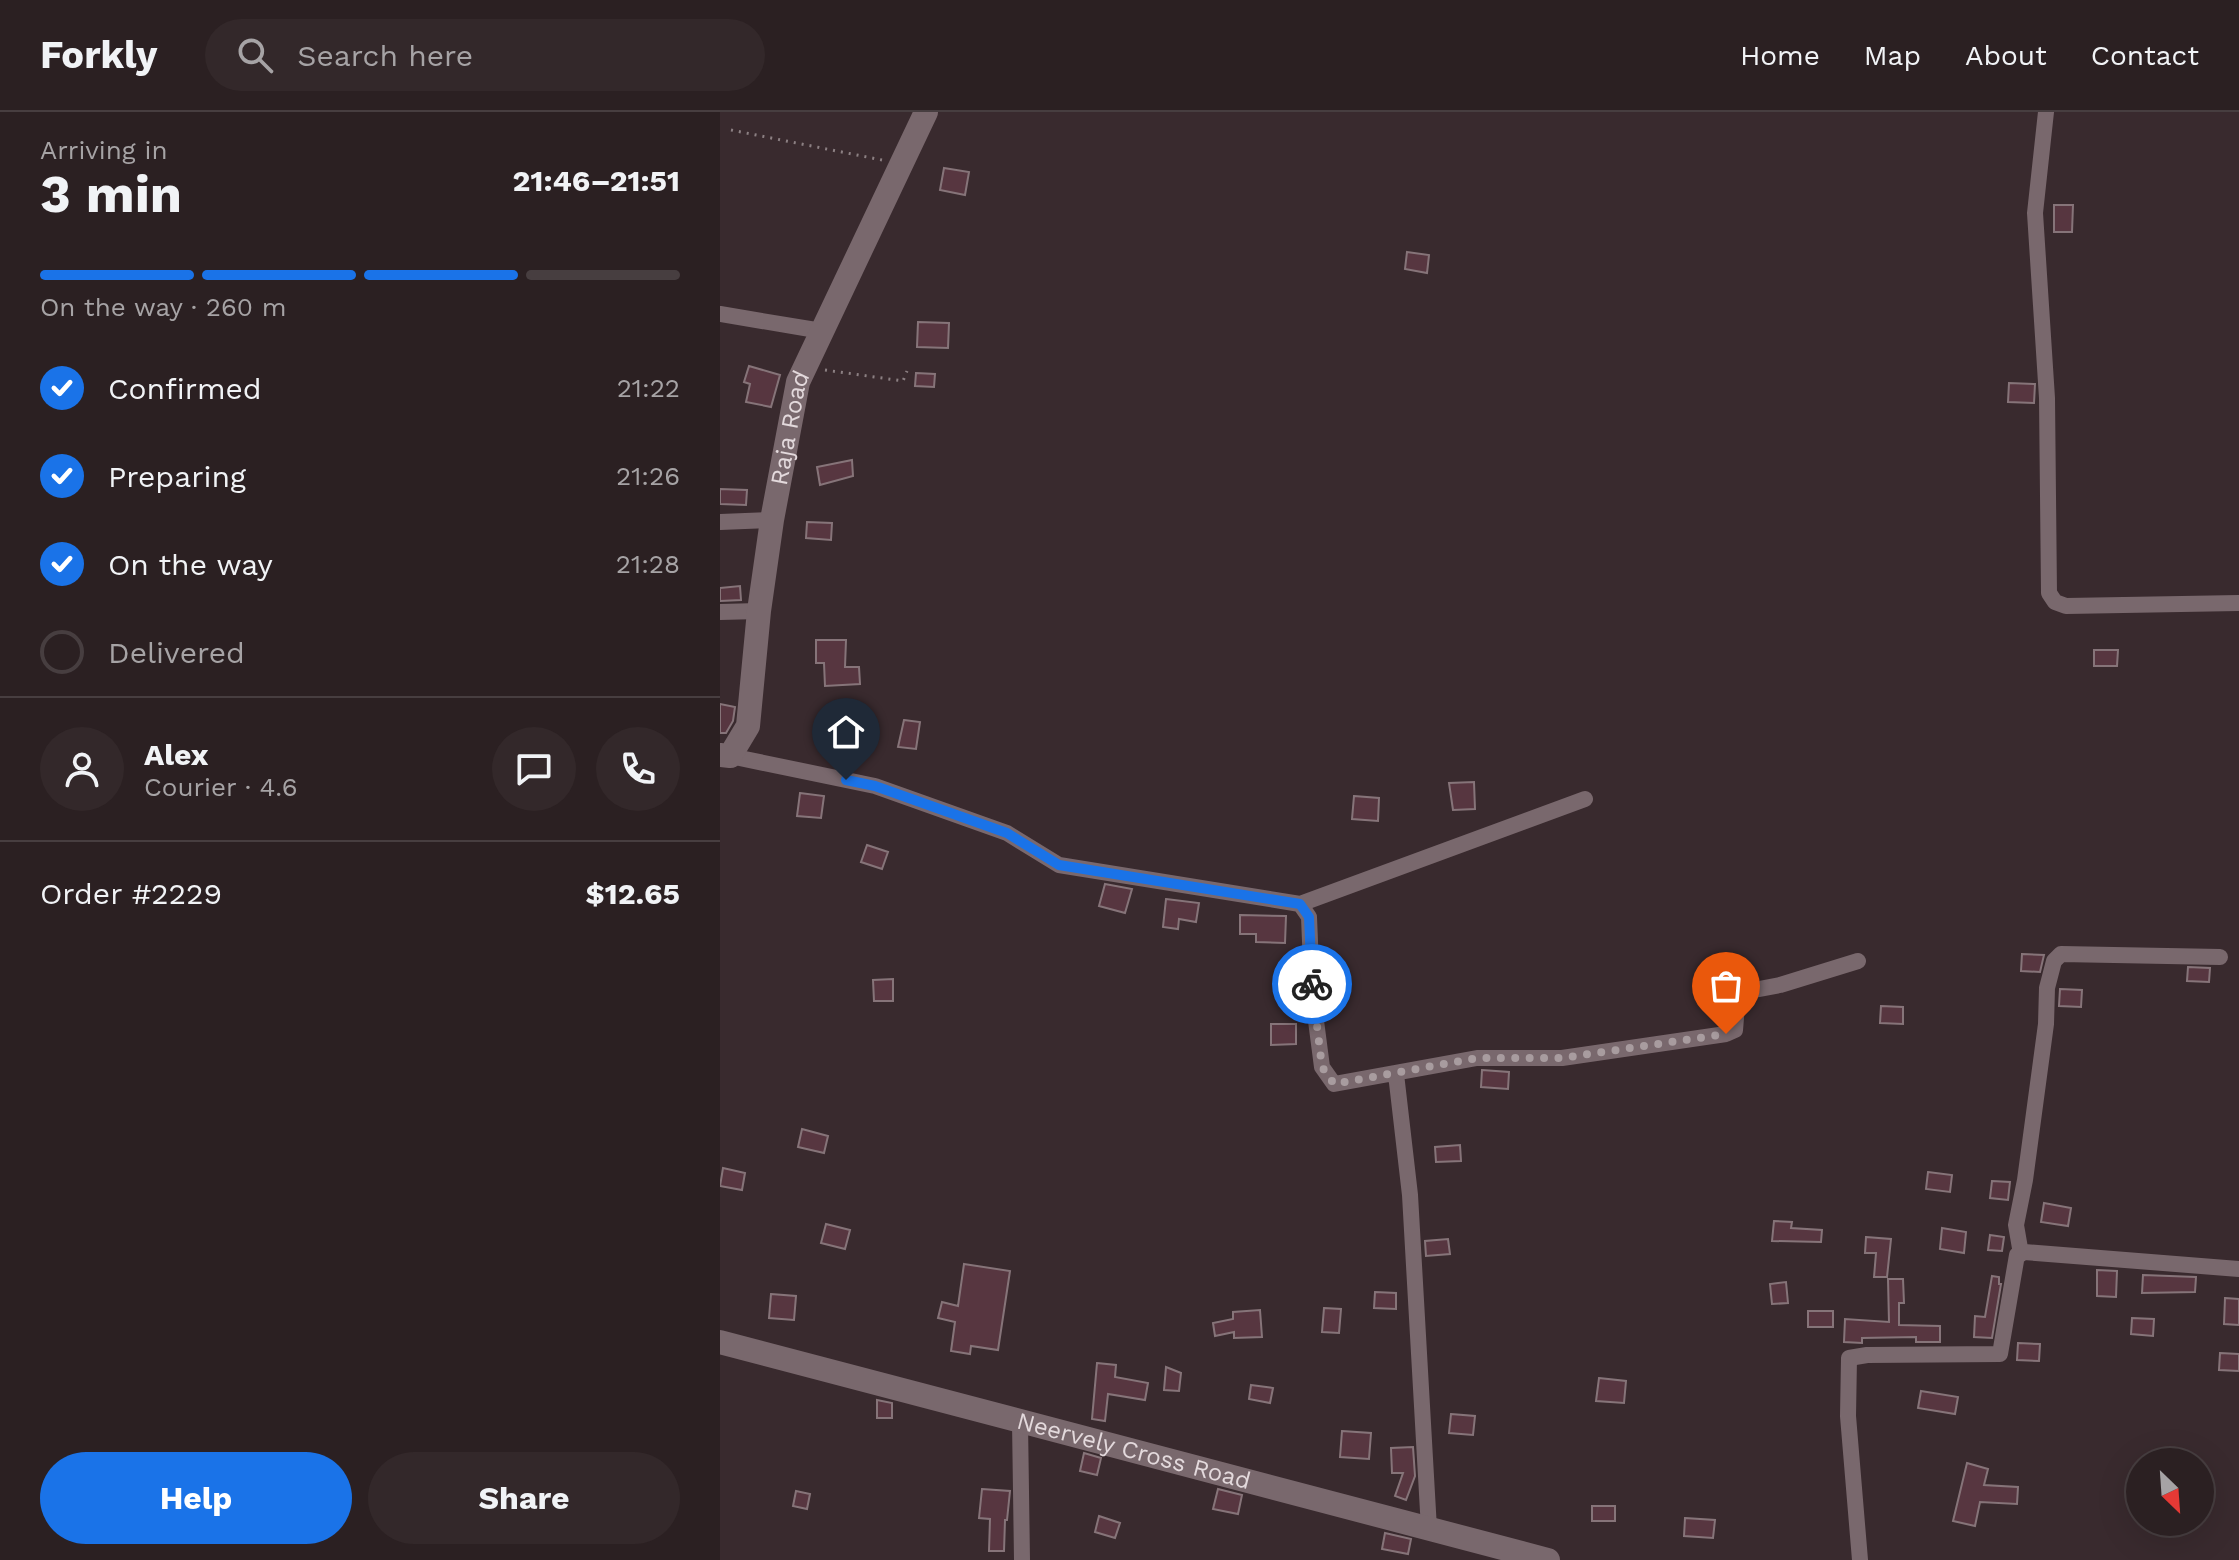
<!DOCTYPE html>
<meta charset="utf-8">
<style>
body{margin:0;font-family:"Work Sans",sans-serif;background:#33282a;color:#f1f3f6;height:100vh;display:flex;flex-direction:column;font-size:30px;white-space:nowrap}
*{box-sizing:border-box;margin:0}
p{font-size:26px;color:#a6a3a5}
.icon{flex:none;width:44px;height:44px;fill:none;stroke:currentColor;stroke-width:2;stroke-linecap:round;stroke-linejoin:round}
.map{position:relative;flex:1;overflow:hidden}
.drawer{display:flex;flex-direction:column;background:#2b2022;width:720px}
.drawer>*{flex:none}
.needle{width:52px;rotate:155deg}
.tools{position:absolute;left:1406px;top:1336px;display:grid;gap:16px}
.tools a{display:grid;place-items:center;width:88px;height:88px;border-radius:50%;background:#2b2022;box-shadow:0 8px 32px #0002,0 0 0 2px #473e40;font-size:40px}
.pin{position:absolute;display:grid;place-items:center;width:68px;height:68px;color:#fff;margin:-82px -34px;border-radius:50% 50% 50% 0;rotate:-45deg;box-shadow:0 0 8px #0007}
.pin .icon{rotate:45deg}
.courier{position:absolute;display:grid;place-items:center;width:80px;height:80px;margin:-40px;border:6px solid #1a73e8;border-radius:50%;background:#fff;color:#222;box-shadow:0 2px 10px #0007}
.summary em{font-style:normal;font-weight:700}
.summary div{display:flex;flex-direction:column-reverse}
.summary{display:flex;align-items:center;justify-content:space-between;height:136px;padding:0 40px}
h1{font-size:52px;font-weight:700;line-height:60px}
.bar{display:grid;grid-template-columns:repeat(4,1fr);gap:12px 8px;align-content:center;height:96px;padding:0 40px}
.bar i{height:10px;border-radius:6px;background:#473e40}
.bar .active{background:#1a73e8}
.bar p{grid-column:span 4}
.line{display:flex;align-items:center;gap:20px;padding:0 40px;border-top:2px solid #473e40}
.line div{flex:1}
.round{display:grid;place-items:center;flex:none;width:84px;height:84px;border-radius:42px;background:#33282a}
ol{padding:0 40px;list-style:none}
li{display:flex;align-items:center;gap:24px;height:88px}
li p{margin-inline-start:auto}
li .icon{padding:8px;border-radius:50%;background:#1a73e8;color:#fff;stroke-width:4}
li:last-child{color:#a6a3a5}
li i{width:44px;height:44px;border:4px solid #473e40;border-radius:50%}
.cta{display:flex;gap:16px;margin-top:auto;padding:16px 40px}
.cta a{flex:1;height:92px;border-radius:48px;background:#1a73e8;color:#fff;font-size:32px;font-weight:700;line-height:92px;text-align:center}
.cta a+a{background:#33282a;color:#f1f3f6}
header{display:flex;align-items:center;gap:48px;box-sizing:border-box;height:112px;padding:0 40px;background:#2b2022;border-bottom:2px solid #473e40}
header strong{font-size:38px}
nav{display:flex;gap:44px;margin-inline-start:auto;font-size:28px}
.search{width:560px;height:72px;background:#33282a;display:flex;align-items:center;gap:20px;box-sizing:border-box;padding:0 28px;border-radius:44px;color:#a6a3a5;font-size:30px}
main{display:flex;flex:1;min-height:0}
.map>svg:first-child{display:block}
.building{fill:#573640;stroke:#867479;stroke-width:2}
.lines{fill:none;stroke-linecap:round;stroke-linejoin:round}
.path{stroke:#8c8083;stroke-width:3;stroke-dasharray:2 6;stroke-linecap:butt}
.street{stroke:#79686d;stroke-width:16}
.secondary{stroke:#79686d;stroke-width:24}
.done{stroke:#a89c9f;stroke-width:8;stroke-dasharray:0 14.4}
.route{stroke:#1a73e8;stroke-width:10}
.labels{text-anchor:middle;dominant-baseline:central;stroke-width:7;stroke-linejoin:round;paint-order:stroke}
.street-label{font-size:24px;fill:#e3d9dc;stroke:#2e2024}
</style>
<header>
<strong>Forkly</strong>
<div class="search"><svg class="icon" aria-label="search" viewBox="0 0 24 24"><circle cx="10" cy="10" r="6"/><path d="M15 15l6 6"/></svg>Search here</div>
<nav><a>Home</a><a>Map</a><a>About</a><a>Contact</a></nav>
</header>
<main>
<section class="drawer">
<div class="summary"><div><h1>3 min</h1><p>Arriving in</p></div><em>21:46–21:51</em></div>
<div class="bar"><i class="active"></i><i class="active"></i><i class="active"></i><i></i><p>On the way · 260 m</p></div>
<ol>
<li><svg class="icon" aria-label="check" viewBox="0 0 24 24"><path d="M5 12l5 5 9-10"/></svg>Confirmed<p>21:22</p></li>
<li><svg class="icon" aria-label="check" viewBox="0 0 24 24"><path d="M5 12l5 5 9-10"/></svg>Preparing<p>21:26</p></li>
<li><svg class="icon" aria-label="check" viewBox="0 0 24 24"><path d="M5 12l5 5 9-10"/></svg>On the way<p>21:28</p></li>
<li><i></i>Delivered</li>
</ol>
<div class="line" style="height:144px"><a class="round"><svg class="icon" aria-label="person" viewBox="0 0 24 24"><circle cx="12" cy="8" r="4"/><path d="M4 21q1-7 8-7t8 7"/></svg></a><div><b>Alex</b><p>Courier · 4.6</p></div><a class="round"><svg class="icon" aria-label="chat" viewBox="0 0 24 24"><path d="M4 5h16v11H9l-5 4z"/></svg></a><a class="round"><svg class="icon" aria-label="phone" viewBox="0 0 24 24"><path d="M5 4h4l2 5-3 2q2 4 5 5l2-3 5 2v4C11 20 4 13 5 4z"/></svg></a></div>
<div class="line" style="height:104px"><div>Order #2229</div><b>$12.65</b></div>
<div class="cta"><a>Help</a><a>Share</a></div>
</section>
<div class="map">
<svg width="1519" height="1448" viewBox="0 0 1519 1448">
<rect width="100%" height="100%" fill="#392a2e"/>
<path class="building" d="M224,56L249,60L245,83L220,78Z
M1334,93H1353L1352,120H1334Z
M687,140L709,143L707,161L685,157Z
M198,210L229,211L228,236L197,235Z
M29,254L60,263L51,295L26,290L30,272L24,270Z
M196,261L215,262L214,275L195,274Z
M1289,271L1315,272L1314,291L1288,290Z
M132,348L133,364L100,373L97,355Z
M0,377L27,378L26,393L0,392Z
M87,410L112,411L111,428L86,426Z
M20,474L21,488L0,489V476Z
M96,528H126L125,555H139L140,572L105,574L104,551H96Z
M1374,538H1398L1397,554H1374Z
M0,592L15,595L13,609L6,621H0Z
M184,608L200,610L196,637L178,635Z
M754,670L755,697L733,698L729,671Z
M80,681L104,684L101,706L77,704Z
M634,684L659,686L658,709L632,707Z
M147,733L168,740L162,757L141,750Z
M385,772L412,777L405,801L379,794Z
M446,787L479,791L476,810L459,807L458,817L443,815Z
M520,803L566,804L565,831L536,830V822H520Z
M1302,842L1324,843L1320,860L1301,859Z
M1468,855L1490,856L1489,870L1467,869Z
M173,867V889H154L153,868Z
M1340,877L1362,878L1361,895L1339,894Z
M1161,894L1183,895V912L1160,911Z
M551,912H576V932L551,933Z
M762,958L789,960L788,977L761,975Z
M82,1017L108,1024L104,1041L78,1035Z
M740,1033L741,1049L716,1050L715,1035Z
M3,1056L25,1061L22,1078L0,1074Z
M1208,1060L1232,1063L1230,1080L1206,1077Z
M1272,1069L1290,1070L1288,1088L1270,1086Z
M1324,1091L1351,1096L1348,1114L1321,1110Z
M1054,1109L1072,1110L1071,1116L1102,1118L1101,1130L1052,1129Z
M106,1112L130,1118L125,1137L101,1131Z
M1222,1116L1246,1120L1244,1141L1220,1137Z
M1270,1123L1284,1125L1282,1139L1268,1138Z
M1146,1125L1171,1127L1167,1165H1154L1156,1141H1145Z
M728,1127L730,1142L706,1144L705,1129Z
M244,1152L290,1159L278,1238L251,1234L250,1242L231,1239L235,1210L218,1206L222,1190L238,1194Z
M1377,1158L1397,1159L1396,1185L1377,1184Z
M1423,1163L1476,1165L1475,1180L1422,1181Z
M1272,1164L1279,1165V1172H1281L1272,1226L1254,1225L1255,1204L1265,1205Z
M1168,1167H1183L1184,1191H1179V1213L1220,1214V1230H1196V1225L1142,1226V1231L1124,1230L1125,1207L1169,1210Z
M1066,1170L1068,1191L1052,1192L1050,1172Z
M655,1180L676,1181V1197L654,1196Z
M51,1182L76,1184L74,1208L49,1206Z
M1505,1186L1519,1187V1213L1504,1212Z
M604,1196L621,1197L619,1221L602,1220Z
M540,1198L542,1225L514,1226V1220L495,1224L493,1211L513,1207V1200Z
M1088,1199H1113V1215H1088Z
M1412,1206L1434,1207L1433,1224L1411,1222Z
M1298,1231L1320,1232L1319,1249L1297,1248Z
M1500,1241L1519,1242V1259L1499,1258Z
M377,1251L396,1253L395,1265L428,1271L425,1288L388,1282L385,1309L372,1307Z
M446,1255L461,1261L459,1279L444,1278Z
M879,1266L906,1269L904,1291L876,1289Z
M531,1273L553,1276L550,1291L529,1287Z
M1201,1279L1238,1285L1235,1302L1198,1296Z
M157,1288L172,1291V1306H157Z
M731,1302L755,1304L753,1323L729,1321Z
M622,1319L651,1321L649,1347L620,1345Z
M693,1335L695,1364L686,1388L675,1384L683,1361H672L671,1336Z
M364,1341L381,1346L377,1363L360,1359Z
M1247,1351L1268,1357L1264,1373L1298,1375L1297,1392L1260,1390L1255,1414L1233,1409Z
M262,1377L290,1379L287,1408H285L284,1439H269L270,1407L259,1406Z
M498,1377L522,1383L518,1402L493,1397Z
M76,1379L90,1382L87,1397L73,1394Z
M872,1394H895V1409H872Z
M379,1404L400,1411L395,1426L375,1420Z
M965,1406L995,1408L993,1426L964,1424Z
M665,1421L691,1427L688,1442L662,1437Z"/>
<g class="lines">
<path class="path" d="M11,18L162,48
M105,258L183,269L187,259"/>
<path class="street" d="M1326,0L1315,101L1327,286L1329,481L1335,490L1346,494L1519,491
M0,202L102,219
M0,410L52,408
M0,500L39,499
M10,644L155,674L287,721L339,753L580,792L589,805L592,878L602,955L614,972L757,946H842L1006,922L1015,918L1018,881L1060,873L1138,849
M580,792L865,687
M676,962L690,1083L709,1417
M1301,1142L1296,1113L1305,1068L1326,912L1327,876L1334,849L1341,842L1500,845
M300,1310L302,1448
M1140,1448L1128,1304L1129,1246L1147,1243L1280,1242L1297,1143L1304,1140L1519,1157"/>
<g class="secondary">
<path id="s1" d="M0,643L10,644L28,614L39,499L52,408L78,270L206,0"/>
<path id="s2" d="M0,1230L828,1448"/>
</g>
</g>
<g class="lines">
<path class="done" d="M592,872L602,955L614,972L757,946H842L1006,922"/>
<path class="route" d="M126,668L155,674L287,721L339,753L580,792L589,805L592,872"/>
</g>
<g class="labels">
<g class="street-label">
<text stroke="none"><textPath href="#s1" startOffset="346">Raja Road</textPath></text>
<text stroke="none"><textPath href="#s2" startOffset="428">Neervely Cross Road</textPath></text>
</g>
</g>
</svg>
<div class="tools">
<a><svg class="needle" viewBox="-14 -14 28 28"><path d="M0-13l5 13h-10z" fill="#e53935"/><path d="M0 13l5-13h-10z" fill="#a6a3a5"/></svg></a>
</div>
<div class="pin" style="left:1006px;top:922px;background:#ea580c"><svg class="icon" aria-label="bag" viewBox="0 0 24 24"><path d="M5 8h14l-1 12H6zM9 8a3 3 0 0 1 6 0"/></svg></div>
<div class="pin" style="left:126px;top:668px;background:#1f2937"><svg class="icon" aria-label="home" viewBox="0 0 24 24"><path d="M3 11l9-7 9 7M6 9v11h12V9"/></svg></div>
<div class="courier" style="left:592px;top:872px"><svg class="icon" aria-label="bike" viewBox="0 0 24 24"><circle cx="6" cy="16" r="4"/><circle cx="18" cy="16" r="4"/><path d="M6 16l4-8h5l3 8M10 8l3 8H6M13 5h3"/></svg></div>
</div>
</main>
